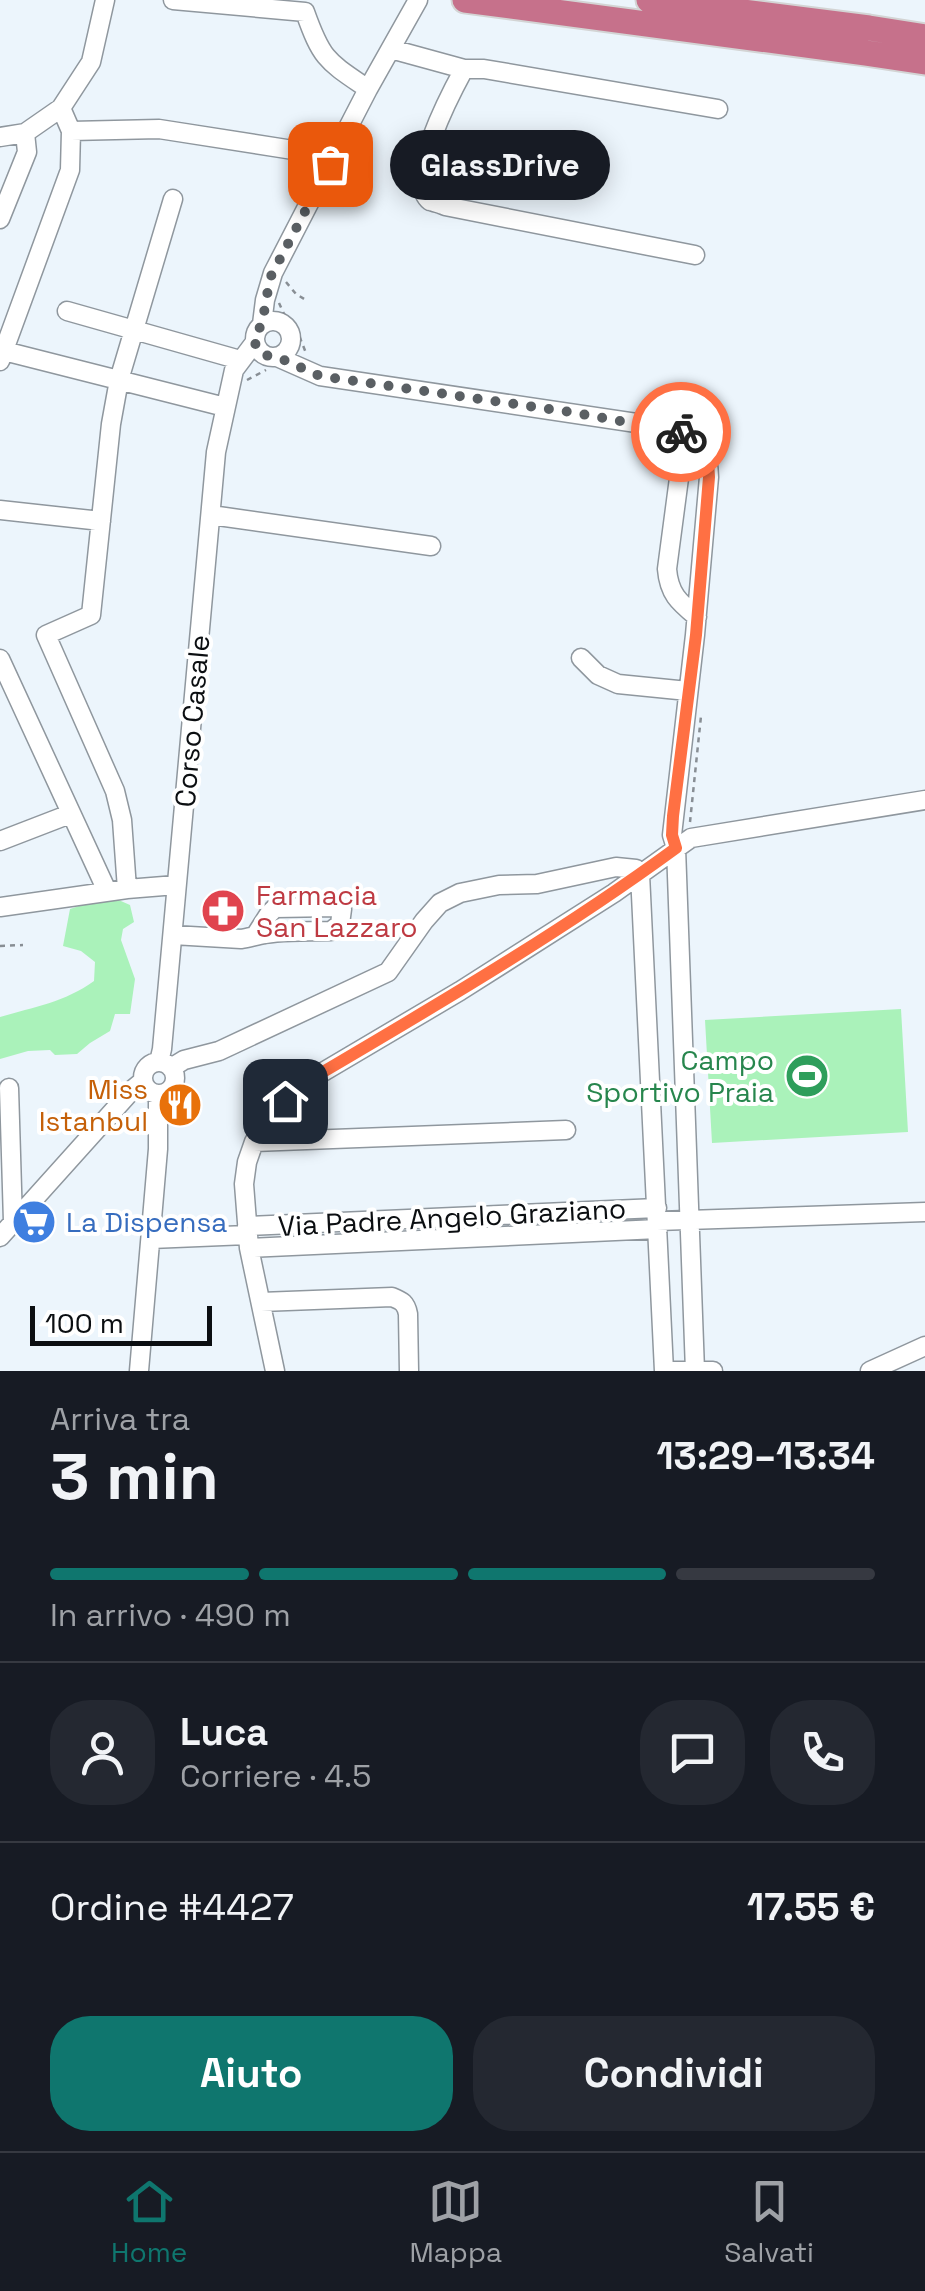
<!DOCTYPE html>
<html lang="it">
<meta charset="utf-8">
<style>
body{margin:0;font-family:"Space Grotesk",sans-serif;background:#242831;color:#f1f3f6;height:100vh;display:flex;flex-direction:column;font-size:38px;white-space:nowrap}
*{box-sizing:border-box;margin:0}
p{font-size:32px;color:#9ea1a6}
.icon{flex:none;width:55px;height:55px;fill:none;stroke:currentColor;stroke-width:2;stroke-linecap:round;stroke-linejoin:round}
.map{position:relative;height:1371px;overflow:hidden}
.details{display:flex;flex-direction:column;background:#171b24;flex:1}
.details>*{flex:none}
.scale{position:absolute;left:30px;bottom:25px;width:182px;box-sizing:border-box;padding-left:10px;border:5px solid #0b0e11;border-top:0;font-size:28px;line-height:35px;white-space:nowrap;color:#0b0e11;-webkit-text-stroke:8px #fff;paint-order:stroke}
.pin{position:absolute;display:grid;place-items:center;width:85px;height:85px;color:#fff;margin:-42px;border-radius:20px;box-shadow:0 5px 15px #0006}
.courier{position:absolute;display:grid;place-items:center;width:100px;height:100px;margin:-50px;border:8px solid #ff7043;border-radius:50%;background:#fff;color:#222;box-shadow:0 2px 12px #0007}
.bubble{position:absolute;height:70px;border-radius:35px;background:#171b24;box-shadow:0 5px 25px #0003;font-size:32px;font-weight:600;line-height:70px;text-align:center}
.overview em{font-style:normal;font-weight:600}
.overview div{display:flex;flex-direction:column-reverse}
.overview{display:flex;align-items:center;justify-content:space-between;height:170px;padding:0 50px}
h1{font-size:65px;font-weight:600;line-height:75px}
.bar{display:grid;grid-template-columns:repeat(4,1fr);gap:15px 10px;align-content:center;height:120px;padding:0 50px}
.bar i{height:12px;border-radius:8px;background:#363941}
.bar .selected{background:#0f766e}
.bar p{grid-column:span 4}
.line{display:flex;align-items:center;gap:25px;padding:0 50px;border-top:2px solid #363941}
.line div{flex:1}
.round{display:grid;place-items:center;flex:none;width:105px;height:105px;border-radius:40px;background:#242831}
.action{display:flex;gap:20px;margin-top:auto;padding:20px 50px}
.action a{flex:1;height:115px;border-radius:40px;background:#0f766e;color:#fff;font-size:40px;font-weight:600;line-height:115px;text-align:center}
.action a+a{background:#242831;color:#f1f3f6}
.menu{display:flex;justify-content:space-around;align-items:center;height:140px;border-top:2px solid #363941;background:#171b24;font-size:28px;color:#9ea1a6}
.menu a{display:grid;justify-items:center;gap:5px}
.menu .selected{color:#0f766e}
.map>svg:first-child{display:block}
.green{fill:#aaf2ba}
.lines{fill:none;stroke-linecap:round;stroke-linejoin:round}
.minor-casing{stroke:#8f979e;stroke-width:21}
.highway-casing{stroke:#d3d4d4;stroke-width:29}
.path{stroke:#888e94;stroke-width:2.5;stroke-dasharray:5 5;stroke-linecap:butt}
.minor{stroke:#fff;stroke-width:18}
.highway{stroke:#c6718b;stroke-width:25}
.done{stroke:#5a5f63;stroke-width:10;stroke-dasharray:0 18}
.route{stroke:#ff7043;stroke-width:12}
.labels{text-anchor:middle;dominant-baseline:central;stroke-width:8;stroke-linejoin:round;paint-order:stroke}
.street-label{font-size:28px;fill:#0b0e11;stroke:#fff}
.health-label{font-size:28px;fill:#be3a42;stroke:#fff;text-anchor:start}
.leisure-label{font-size:28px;fill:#27864d;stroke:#fff;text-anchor:end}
.food-label{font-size:28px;fill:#c56008;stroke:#fff;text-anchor:end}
.shop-label{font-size:28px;fill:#366cbe;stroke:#fff;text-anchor:start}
</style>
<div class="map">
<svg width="925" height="1371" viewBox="0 0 925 1371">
<rect width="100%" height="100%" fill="#ecf5fc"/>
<path class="green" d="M114,898L130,905L134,922L123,929L121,940L135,979L130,1014H115L110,1031L90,1043L77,1054L55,1055L50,1050L28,1051L0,1059V1017C34,1007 65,1002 94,981L95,962L81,951L63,946L70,909L94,901Z
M901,1009L908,1132L712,1143L705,1020Z"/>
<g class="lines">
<defs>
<path id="minor" d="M173,0L305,12C322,60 327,61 368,89
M391,49L464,69C452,91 404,181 430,201C431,201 444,205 445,206L695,255
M464,69H484L718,109
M71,131L159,129L293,150L330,164
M0,137L25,133L61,108L91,62L105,0
M0,219L27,152L25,133
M67,311L240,360
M255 339a18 18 0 1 1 36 0a18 18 0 1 1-36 0Z
M262,324L265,300L273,273L368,89L418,0
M4,351L225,407
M277,357L320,376L670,428C694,436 709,451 709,477L695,635L672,835L676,848L695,1371
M0,361L70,170L71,131L61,108
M681,463L667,569C669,594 679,602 697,617
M0,510L101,521
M211,515L431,546
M581,658L598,675L618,684L688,691
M0,659L107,891
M0,841L70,814
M127,889L122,820L115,791L46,635L91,615L111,424L119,380L173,199
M0,907L127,889L176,885
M173,935L241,939C249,938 257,935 265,934C284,931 312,931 331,931L340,924L342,909L334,907L275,908L269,914L255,936
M159,1062L162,1049L216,452L234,370L255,342
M143 1078a16 16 0 1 1 32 0a16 16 0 1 1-32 0Z
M171,1068L184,1060L219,1051L388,972L424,921L440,903L460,893L499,885L537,884L616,867L636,869L640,874L664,1371
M9,1088L13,1222
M254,1142L566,1130
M657,1221L925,1212
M247,1226L657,1208
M0,1237L132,1090L143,1081
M151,1239L247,1235
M249,1248L658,1229
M261,1302L392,1297C402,1301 406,1303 408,1314L409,1371
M139,1371L158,1149V1094
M275,1371L249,1248L244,1184L247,1162L254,1142L269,1116L301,1085L460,991L614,893L691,838L925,800
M672,1371H713
M870,1371L925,1346"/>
<path id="highway" d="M465,0L866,53L925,62
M649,0L869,28L925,37"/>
</defs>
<use href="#minor" class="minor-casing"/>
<use href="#highway" class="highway-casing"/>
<path class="path" d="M286,282L296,294L306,300
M279,303L284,314L296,328L306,353
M247,380L266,370
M690,822L701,716
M0,946L23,945"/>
<use href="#minor" class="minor"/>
<use href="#highway" class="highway"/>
</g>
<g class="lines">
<path class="done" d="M330,164L270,278L262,324L254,337L256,347L263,355L277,357L320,376L570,412L681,432"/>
<path class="route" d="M285,1101L301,1085C428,1010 556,936 676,848L672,835L673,816L696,635L709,477C709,456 699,442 681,432"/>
</g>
<defs>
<symbol id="pharmacy-disc" viewBox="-11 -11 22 22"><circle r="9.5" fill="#e0444e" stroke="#fff"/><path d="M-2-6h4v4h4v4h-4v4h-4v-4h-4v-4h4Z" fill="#fff"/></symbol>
<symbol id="stadium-disc" viewBox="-11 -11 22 22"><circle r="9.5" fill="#2e9e5b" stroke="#fff"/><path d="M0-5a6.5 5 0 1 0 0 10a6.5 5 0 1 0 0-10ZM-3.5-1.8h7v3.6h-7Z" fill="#fff"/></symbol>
<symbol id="restaurant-disc" viewBox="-11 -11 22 22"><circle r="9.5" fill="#e8710a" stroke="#fff"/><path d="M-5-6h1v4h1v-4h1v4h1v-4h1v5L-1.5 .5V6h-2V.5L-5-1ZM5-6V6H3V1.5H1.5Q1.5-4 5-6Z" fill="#fff"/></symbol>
<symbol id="supermarket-disc" viewBox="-11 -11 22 22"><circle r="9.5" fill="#3f7fe0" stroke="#fff"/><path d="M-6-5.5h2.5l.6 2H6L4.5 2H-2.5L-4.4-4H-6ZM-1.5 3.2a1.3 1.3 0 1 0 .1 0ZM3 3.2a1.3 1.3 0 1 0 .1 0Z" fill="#fff"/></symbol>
</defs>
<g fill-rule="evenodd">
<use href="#pharmacy-disc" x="198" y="886" width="50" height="50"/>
<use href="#stadium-disc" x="782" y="1051" width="50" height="50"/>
<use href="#restaurant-disc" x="155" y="1080" width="50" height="50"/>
<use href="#supermarket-disc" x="9" y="1197" width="50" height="50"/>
</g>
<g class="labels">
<g class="street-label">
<text transform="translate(192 721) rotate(-85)">Corso Casale</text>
<text transform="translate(452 1217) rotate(-3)">Via Padre Angelo Graziano</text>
</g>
<g class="health-label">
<text x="256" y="895">Farmacia<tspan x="256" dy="32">San Lazzaro</tspan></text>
</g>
<g class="leisure-label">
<text x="774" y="1060">Campo<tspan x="774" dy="32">Sportivo Praia</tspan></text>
</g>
<g class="food-label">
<text x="148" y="1089">Miss<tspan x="148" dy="32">Istanbul</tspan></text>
</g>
<g class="shop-label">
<text x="66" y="1222">La Dispensa</text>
</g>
</g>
</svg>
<div class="scale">100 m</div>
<div class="pin" style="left:330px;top:164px;background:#ea580c"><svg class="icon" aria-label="bag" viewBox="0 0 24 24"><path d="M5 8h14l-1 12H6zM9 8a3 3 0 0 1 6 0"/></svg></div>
<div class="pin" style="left:285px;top:1101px;background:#1f2937"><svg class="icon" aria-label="home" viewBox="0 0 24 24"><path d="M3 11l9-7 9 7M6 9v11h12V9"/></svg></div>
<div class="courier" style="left:681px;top:432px"><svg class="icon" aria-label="bike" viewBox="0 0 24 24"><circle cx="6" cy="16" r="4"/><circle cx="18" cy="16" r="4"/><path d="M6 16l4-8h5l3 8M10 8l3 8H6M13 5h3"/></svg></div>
<div class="bubble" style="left:390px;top:130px;width:220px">GlassDrive</div>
</div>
<section class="details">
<div class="overview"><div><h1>3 min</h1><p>Arriva tra</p></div><em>13:29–13:34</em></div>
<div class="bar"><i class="selected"></i><i class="selected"></i><i class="selected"></i><i></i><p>In arrivo · 490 m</p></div>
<div class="line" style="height:180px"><a class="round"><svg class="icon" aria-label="person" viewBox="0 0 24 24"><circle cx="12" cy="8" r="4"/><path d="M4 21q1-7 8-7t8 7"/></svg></a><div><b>Luca</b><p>Corriere · 4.5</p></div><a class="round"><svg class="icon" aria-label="chat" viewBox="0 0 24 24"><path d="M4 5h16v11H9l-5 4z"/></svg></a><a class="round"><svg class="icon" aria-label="phone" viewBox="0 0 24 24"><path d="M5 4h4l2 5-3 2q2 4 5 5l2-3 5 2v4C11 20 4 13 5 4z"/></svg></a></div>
<div class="line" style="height:130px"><div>Ordine #4427</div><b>17.55 €</b></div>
<div class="action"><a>Aiuto</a><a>Condividi</a></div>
</section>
<nav class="menu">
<a class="selected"><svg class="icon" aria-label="home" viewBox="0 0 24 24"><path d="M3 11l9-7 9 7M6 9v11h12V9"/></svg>Home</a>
<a><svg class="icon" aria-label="map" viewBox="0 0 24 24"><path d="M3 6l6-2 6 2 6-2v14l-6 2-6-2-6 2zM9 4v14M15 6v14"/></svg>Mappa</a>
<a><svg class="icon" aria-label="saved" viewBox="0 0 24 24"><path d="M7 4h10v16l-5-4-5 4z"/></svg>Salvati</a>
</nav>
